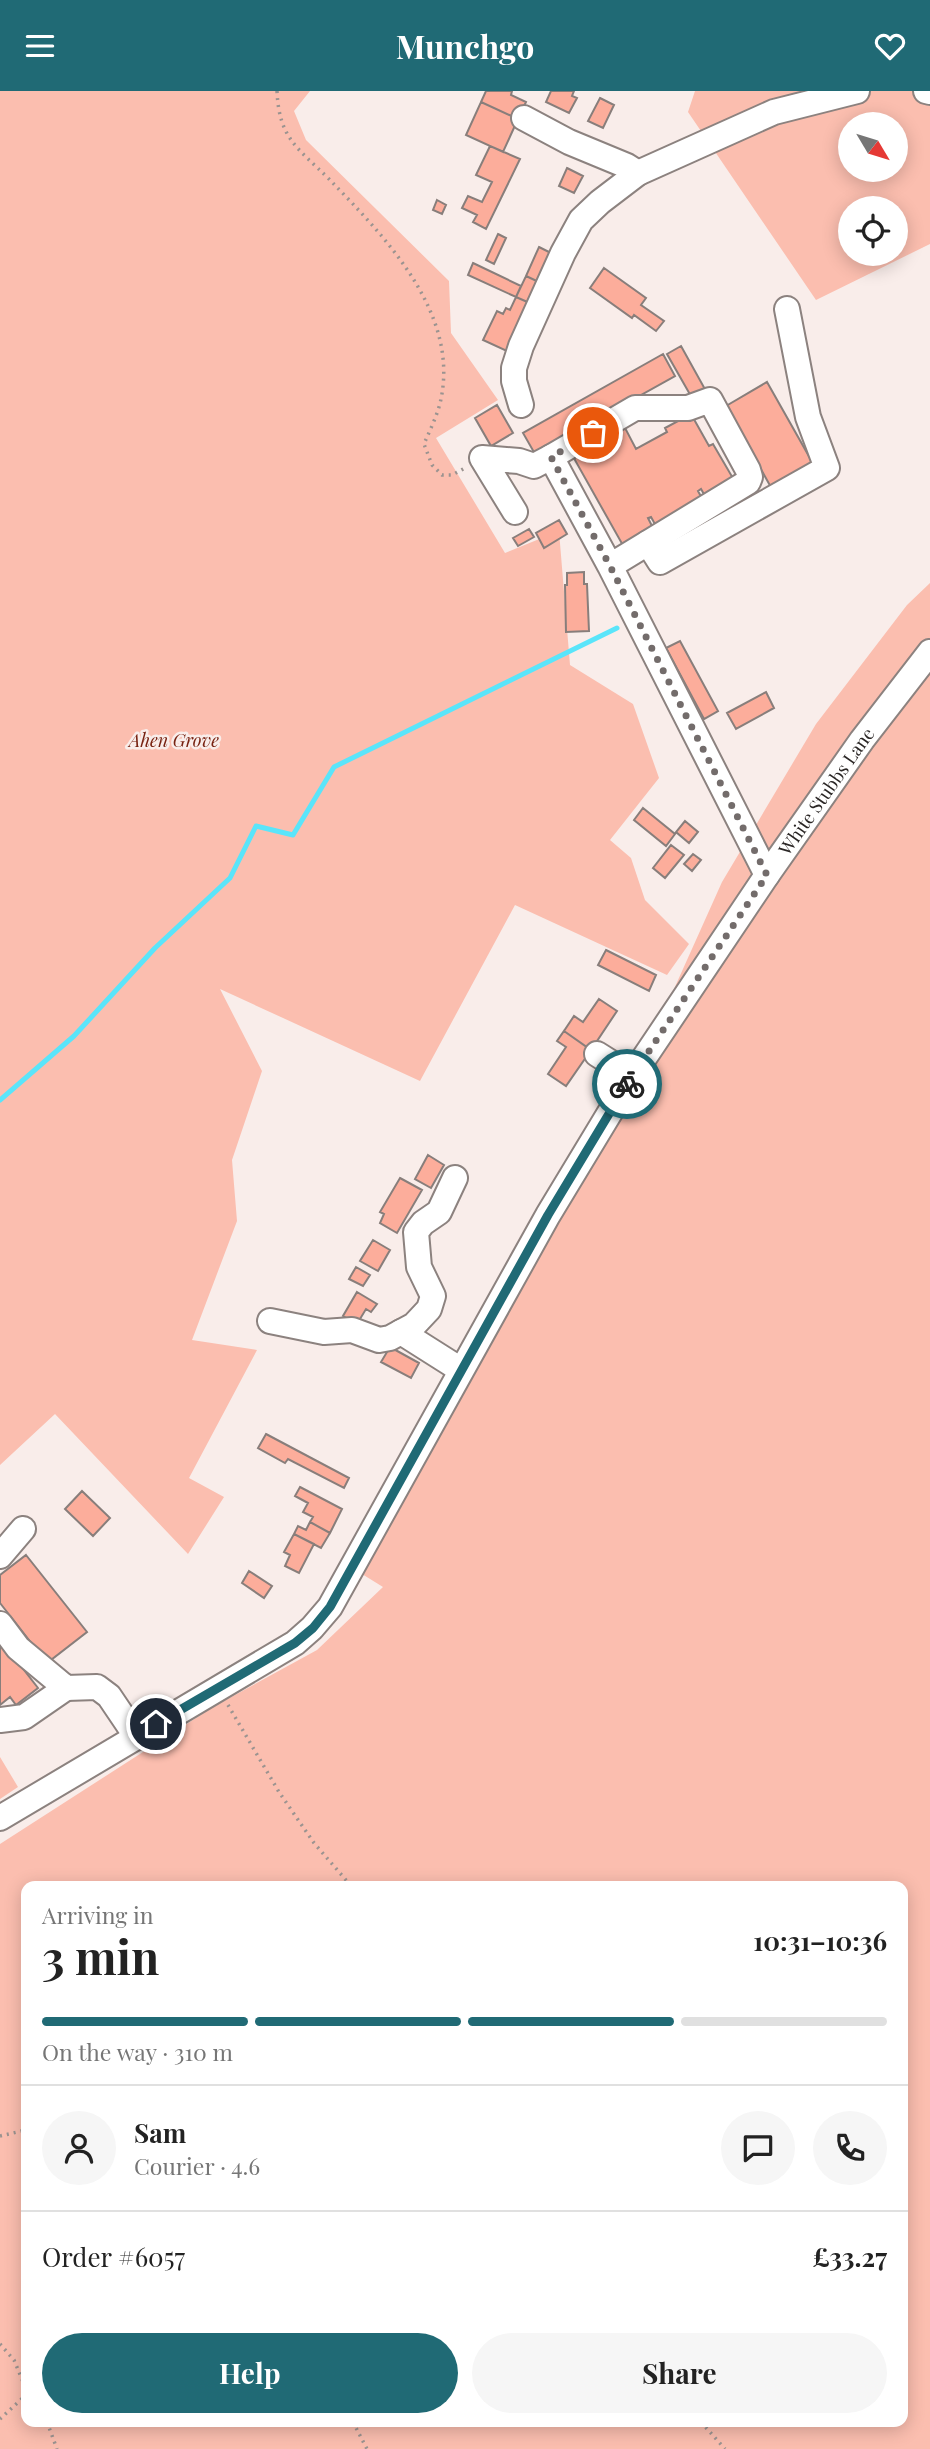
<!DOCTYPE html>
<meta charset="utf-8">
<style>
body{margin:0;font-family:"Playfair Display",serif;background:#f6f6f6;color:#222;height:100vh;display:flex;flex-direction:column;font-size:26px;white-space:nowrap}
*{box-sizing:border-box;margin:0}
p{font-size:23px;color:#767676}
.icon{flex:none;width:38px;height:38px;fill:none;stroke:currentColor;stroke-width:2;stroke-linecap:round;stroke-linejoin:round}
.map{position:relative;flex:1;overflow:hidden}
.drawer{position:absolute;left:21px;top:1790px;width:887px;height:546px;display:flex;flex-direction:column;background:#fff;border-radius:14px;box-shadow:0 4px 18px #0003}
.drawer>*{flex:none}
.needle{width:46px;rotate:128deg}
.fabs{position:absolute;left:838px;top:21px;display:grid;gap:14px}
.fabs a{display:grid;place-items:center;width:70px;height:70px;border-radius:50%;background:#fff;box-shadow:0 4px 18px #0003;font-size:35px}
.pin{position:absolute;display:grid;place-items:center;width:60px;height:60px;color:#fff;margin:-30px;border:4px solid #fff;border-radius:50%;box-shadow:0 2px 7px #0007}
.courier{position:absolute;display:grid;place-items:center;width:70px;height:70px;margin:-35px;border:5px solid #206a75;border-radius:50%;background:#fff;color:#222;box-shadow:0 2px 9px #0007}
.summary em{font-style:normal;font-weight:700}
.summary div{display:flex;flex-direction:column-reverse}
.summary{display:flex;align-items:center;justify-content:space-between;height:119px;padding:0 21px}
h1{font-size:46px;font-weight:700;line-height:52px}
.bar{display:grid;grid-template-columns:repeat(4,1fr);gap:10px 7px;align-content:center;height:84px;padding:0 21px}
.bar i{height:9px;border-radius:5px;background:#e0e0e0}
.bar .active{background:#206a75}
.bar p{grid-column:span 4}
.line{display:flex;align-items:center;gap:18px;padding:0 21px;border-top:2px solid #e0e0e0}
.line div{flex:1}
.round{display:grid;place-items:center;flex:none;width:74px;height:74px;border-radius:37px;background:#f6f6f6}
.cta{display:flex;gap:14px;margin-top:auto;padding:14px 21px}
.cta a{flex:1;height:80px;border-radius:42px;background:#206a75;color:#fff;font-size:28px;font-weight:700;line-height:80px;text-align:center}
.cta a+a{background:#f6f6f6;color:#222}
header{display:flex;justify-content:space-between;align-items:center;height:91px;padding:0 21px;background:#206a75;color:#fff;font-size:32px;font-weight:700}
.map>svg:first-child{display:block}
.green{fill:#fbbeaf;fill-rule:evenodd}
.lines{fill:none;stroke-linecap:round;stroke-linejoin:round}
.stream{stroke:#5ae5fa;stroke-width:5}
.building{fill:#fcad9b;stroke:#887e7b;stroke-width:2}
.minor-casing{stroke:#8c827f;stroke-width:28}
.path{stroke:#9b9390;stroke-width:3.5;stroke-dasharray:2 5;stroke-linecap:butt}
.minor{stroke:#fff;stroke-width:24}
.done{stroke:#736c6b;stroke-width:7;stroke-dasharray:0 12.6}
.route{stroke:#206a75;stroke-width:9}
.labels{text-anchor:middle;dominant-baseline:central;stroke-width:5;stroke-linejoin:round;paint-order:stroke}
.park-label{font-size:18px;font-style:italic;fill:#782312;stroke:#f9edea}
.street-label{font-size:18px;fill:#2b2726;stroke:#f9edea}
</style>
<header><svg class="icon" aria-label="menu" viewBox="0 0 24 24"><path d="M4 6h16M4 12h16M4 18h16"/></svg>Munchgo<svg class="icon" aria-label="heart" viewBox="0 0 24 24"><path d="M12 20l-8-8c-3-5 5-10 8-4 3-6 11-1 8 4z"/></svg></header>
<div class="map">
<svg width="930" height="2358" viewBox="0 0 930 2358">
<rect width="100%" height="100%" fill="#f9edea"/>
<path class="green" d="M0,0H310L294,20L306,49L449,190L451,242L498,309L436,347L505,462L559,440L570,574L633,613L659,687L610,749L631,767L645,809L689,853L667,884L515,814L420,990L220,898L262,980L232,1069L237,1130L192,1249L257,1259L189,1387L224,1406L188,1463L55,1323L0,1374Z
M695,0H930V153L816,209L688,21ZM850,33H896V79H850ZM850,117H896V163H850Z
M930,492V553L674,898L722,791L816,633L907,514Z
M930,570V2358H0V1753L213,1616L317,1559L383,1496L362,1483L595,1063L690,913ZM26,1796H903V2331H26Z
M0,1666L18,1696L0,1708Z"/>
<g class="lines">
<path class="stream" d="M0,1009L74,945L155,857L230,787L256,735L293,744L334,676L617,537"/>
</g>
<path class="building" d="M486,0H512L511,4L526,11L518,28L481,11Z
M551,0H574L572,5L577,7L569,22L546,11Z
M600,7L614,14L603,37L588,30Z
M481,11L518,28L503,61L466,44Z
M490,55L520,68L486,138L473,131L477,124L462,117L468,105L482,111L492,91L476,84Z
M567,77L583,85L574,102L559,95Z
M437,109L446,114L442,123L433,119Z
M498,143L506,147L494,173L486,169Z
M539,156L555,164L541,192L526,185Z
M473,172L521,195L516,206L468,184Z
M604,177L646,207L641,214L664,230L656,240L634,224L632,227L590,197Z
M526,185L541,192L532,213L516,206Z
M516,206L532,213L509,261L483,249L497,220L503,223L506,217L510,219Z
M681,255L706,300L692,307L667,263Z
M663,263L675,285L535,363L523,342Z
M767,291L815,376L773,400L726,315Z
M497,314L513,342L491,355L475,327Z
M691,323L709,355L713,353L734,389L705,405L701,398L698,400L703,409L656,435L651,426L648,427L655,441L625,458L571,362L623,333L636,358L667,341L665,337Z
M559,429L567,443L544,457L536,442Z
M529,438L534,446L518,455L513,447Z
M584,481V493H587L589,540L566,541L565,494H567V482Z
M680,550L718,620L704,628L666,557Z
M766,601L774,617L736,638L727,622Z
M643,717L675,743L666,755L634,729Z
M685,730L698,741L689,752L676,741Z
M671,754L684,764L665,787L653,777Z
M693,763L701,769L692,780L684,773Z
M606,859L656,884L649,900L598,874Z
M599,908L617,920L591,959L564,940L574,925L583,931Z
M564,940L591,959L566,995L548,983L566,956L557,950Z
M428,1064L444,1074L431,1097L415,1088Z
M400,1087L422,1099L397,1142L380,1132L384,1123L380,1121Z
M373,1149L390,1159L378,1180L360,1170Z
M356,1176L370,1184L363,1195L349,1188Z
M357,1201L377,1213L371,1221L366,1218L357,1233L343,1225Z
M390,1256L419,1272L411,1287L381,1271Z
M266,1343L349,1387L344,1397L288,1368L285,1372L258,1357Z
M300,1396L342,1418L330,1442L310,1431L313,1426L303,1421L308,1412L295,1405Z
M82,1400L110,1427L93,1445L65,1418Z
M310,1431L330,1442L321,1457L294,1443L298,1435L306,1439Z
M294,1443L314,1453L299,1482L285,1475L290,1464L284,1461Z
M26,1464L87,1541L47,1572L0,1512V1484Z
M249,1480L272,1495L264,1507L242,1492Z
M0,1548L38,1597L16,1614L10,1606L0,1614Z"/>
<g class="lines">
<defs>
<g id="minor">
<path d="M926,0L930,1"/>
<path d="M524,27L569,51L627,75L638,82"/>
<path d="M521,314L514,290V277L521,255L563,162L581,129L600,111L638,82L774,21L857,0"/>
<path d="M515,421L482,367L519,370L534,375L551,366"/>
<path d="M648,452L660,471L827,377L808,326L787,218"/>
<path d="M610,475L748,391L750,386L748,379L710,309L688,317H635L551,366L610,475L767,784"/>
<path d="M597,963L632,985"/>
<path d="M270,1230L324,1241L352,1239L379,1249L390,1247L401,1241L461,1279"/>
<path d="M401,1241L414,1234L429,1218L433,1205L419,1176L416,1141L423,1132L439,1121L455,1087"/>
<path d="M0,1465L23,1438"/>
<path d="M0,1533L18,1557L66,1597L97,1596L109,1605L136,1645"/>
<path d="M0,1629L24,1626L66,1597"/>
<path id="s1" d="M0,1727L295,1552L312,1537L330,1516L548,1124L632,985L767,784L862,649L930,561"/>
</g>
</defs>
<use href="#minor" class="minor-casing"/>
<path class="path" d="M277,0C279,48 298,57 329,88C385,146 459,221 441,308C438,323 430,339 424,353L432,374L442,384H452L465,377
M228,1614L279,1701L314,1752L352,1796
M0,2045L26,2039
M0,2253L14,2269L26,2298
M0,2328L26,2304
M47,2331L57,2358
M353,2331L367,2358
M701,2331L725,2358"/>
<use href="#minor" class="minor"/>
</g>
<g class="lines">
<path class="done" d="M593,342L551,366L610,475L767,784L627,993"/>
<path class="route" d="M156,1633L295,1552L313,1537L330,1516L548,1124L627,993"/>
</g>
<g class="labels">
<g class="park-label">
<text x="174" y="649">Ahen Grove</text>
</g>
<g class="street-label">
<text stroke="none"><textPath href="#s1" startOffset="1349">White Stubbs Lane</textPath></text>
</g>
</g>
</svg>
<div class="fabs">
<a><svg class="needle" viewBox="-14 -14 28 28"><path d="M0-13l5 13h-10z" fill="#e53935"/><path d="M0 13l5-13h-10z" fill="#767676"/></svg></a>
<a><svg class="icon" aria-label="locate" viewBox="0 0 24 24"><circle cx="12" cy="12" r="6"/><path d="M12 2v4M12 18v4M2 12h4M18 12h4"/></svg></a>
</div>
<div class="pin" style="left:593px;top:342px;background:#ea580c"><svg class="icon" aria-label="bag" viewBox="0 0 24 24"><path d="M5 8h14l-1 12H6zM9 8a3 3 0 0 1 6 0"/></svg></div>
<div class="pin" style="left:156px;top:1633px;background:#1f2937"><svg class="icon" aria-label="home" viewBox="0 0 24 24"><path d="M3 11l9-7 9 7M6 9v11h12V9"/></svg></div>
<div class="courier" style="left:627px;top:993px"><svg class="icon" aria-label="bike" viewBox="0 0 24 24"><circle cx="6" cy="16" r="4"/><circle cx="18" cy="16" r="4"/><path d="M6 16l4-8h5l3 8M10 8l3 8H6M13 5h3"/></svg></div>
<section class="drawer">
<div class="summary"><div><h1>3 min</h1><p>Arriving in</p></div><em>10:31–10:36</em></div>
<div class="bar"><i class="active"></i><i class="active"></i><i class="active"></i><i></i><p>On the way · 310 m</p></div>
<div class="line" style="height:126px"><a class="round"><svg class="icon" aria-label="person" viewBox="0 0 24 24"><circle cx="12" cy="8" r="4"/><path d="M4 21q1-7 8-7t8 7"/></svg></a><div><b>Sam</b><p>Courier · 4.6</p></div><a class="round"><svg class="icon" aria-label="chat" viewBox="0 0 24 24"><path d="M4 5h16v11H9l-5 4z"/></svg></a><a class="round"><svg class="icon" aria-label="phone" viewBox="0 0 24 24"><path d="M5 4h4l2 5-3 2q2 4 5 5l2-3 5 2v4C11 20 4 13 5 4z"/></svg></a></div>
<div class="line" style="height:91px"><div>Order #6057</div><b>£33.27</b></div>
<div class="cta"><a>Help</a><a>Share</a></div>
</section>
</div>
